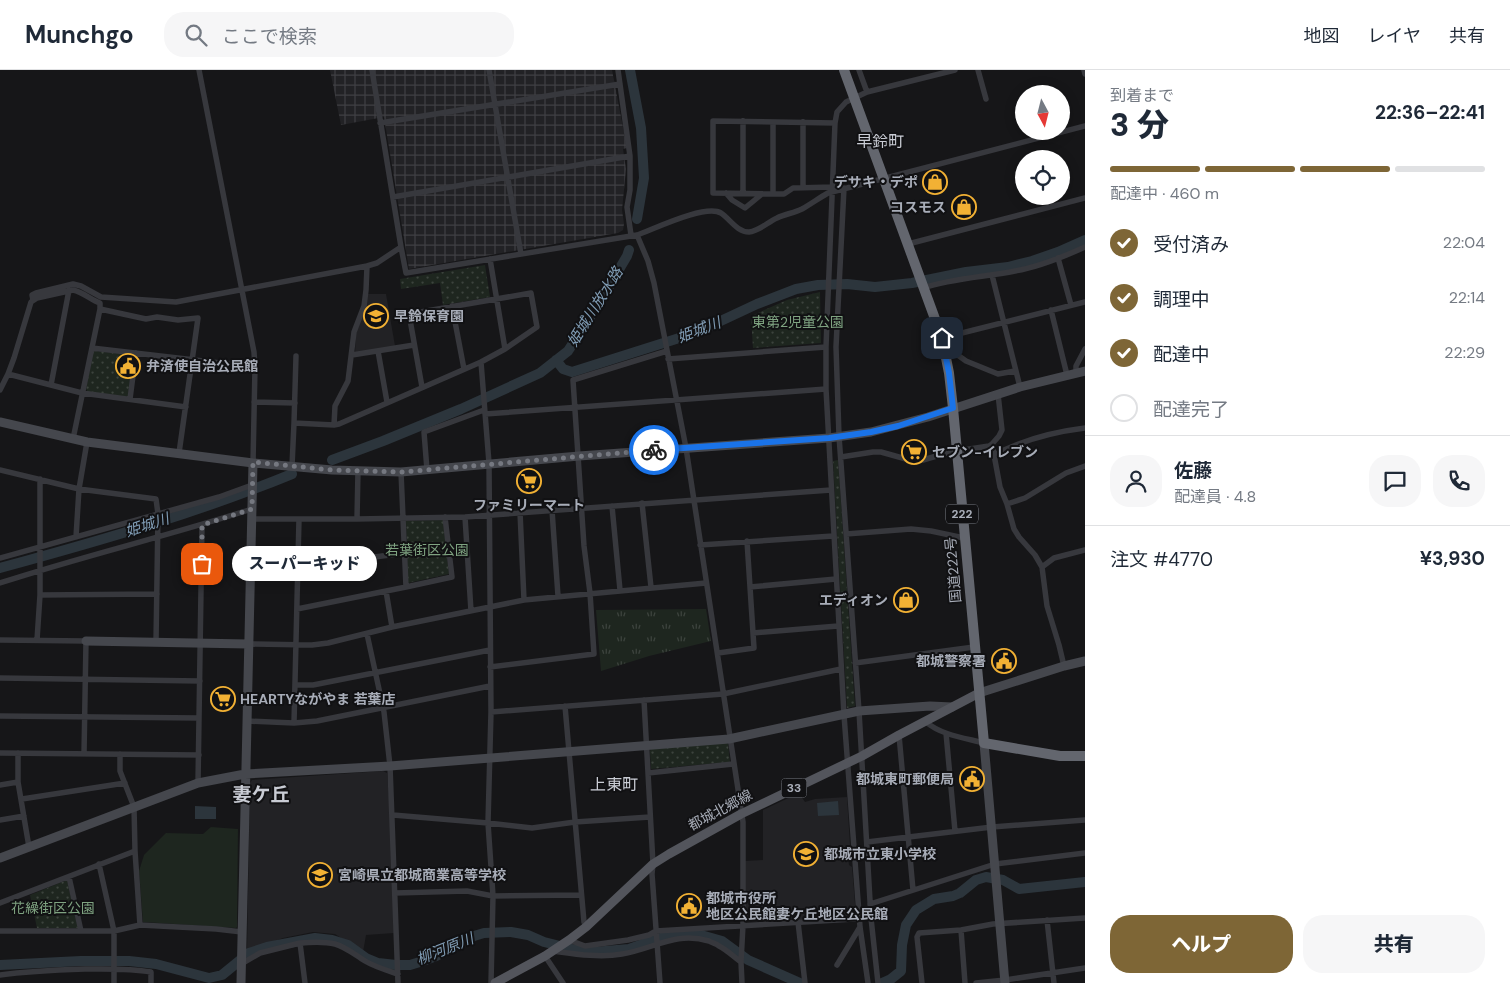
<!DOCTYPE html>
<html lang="ja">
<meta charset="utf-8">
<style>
body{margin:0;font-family:"DM Sans","Noto Sans JP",sans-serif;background:#f6f6f7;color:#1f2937;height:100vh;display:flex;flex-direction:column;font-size:19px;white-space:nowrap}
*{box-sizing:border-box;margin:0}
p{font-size:16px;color:#747a83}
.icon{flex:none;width:28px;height:28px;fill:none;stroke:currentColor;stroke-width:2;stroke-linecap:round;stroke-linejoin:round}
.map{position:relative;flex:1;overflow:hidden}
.sheet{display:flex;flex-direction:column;background:#fff;width:425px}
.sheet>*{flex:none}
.needle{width:32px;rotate:173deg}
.buttons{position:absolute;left:1015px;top:15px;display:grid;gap:10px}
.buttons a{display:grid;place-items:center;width:55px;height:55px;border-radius:50%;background:#fff;box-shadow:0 2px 12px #0003;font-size:25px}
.pin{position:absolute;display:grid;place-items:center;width:42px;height:42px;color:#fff;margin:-21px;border-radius:10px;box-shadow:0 2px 8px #0006}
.courier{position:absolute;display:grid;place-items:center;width:50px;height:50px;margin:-25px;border:4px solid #1a73e8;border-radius:50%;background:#fff;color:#222;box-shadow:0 1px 6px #0007}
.bubble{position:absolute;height:35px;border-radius:18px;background:#fff;box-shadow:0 2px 12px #0003;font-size:16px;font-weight:800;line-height:35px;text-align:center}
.overview em{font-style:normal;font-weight:800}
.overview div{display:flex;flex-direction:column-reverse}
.overview{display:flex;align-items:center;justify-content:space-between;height:85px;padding:0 25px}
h1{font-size:32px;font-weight:800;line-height:38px}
.bar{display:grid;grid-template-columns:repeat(4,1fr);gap:8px 5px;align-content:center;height:60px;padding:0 25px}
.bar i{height:6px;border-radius:4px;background:#e0e1e3}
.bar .current{background:#7e6636}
.bar p{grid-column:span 4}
.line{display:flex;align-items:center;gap:12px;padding:0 25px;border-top:1px solid #e0e1e3}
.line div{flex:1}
.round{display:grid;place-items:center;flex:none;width:52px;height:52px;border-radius:20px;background:#f6f6f7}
ol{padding:0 25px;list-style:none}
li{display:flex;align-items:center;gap:15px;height:55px}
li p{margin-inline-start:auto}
li .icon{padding:5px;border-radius:50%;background:#7e6636;color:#fff;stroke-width:4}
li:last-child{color:#747a83}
li i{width:28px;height:28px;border:2px solid #e0e1e3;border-radius:50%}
.button{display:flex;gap:10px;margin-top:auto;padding:10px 25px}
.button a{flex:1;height:58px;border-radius:20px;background:#7e6636;color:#fff;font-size:20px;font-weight:800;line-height:58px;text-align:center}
.button a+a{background:#f6f6f7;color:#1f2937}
header{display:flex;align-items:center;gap:30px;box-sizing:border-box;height:70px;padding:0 25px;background:#fff;border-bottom:1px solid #e0e1e3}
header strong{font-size:24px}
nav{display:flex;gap:28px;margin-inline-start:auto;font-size:18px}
.search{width:350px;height:45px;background:#f6f6f7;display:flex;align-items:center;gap:12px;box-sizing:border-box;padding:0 18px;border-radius:20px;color:#747a83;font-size:19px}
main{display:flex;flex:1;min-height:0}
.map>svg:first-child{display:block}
.built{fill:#222225}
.industrial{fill:url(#industrial-grid)}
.grass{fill:url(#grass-tufts)}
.park{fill:url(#park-dots)}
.garden{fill:#1e261f}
.water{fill:#2c353c}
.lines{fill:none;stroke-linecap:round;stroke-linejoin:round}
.river{stroke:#2c353c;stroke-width:10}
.street{stroke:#37383d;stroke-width:5.5}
.secondary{stroke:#45474d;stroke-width:9}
.primary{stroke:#53555c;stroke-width:9}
.highway{stroke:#63666e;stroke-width:10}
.done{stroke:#757880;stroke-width:5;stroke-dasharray:0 9}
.route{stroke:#1a73e8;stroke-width:6}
.labels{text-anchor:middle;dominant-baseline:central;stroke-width:4;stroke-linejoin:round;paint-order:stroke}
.shield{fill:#111113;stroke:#7b7e86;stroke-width:1}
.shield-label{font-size:12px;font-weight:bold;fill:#a8adb8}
.poi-label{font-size:14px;font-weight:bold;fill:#a8adb8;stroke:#111113;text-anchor:start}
.park-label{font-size:14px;fill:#7fa381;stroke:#111113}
.street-label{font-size:14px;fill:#a8adb8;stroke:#111113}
.water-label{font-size:15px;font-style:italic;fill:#7f9bb3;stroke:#111113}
.quarter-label{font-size:16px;fill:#c9ccd4;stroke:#111113}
.district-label{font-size:19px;font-weight:bold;fill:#c9ccd4;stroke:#111113}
</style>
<header>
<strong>Munchgo</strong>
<div class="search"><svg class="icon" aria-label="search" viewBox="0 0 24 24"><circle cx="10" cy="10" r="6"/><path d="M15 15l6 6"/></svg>ここで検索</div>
<nav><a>地図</a><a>レイヤ</a><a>共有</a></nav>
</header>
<main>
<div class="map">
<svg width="1085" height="913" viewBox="0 0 1085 913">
<defs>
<pattern id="industrial-grid" width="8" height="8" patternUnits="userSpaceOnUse" patternTransform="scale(1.25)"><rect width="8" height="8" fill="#222225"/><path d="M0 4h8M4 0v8" fill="none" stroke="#3f3f43"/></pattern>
<pattern id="grass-tufts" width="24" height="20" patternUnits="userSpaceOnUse" patternTransform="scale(1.25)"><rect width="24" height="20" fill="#1e261f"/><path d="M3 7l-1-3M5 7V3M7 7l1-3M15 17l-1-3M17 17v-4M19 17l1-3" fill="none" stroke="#3c433d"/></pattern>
<pattern id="park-dots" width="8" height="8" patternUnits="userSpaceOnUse" patternTransform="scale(1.25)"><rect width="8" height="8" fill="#1e261f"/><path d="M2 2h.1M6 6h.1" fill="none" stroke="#3c433d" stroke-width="1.8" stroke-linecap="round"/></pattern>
</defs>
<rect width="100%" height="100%" fill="#161618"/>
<path class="built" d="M368,224H386L395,276L355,283L356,263Z
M383,701L387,703L391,749L394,863L366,865L363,882L335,864L313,862L283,868L247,881L250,713L252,710Z
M799,723L805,732L815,729L847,727L850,775L847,779L849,795L852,797L856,846L748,852L745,849V791L763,790V740Z"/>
<path class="industrial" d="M330,0H612L627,78L623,79L626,99L622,140L624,154L623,160L618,163L409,199L384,47L341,55Z"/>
<path class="grass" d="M706,539L711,571L649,586L601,601L596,540Z"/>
<path class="park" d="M485,195L490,227L443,235L440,213L401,219L400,209Z
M820,222L821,273L753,278L751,246L787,230Z
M95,281L124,284L121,305L131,307L129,325L126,327L88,322L86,319L93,282Z
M838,390L855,636L847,638L833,391Z
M443,450L449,504L408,513L406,451Z
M726,673L728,674L730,692L651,699L650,681L651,679Z
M67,810L78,858H37L30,825Z"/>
<path class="garden" d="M211,757L238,759L237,857L236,858L143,852L139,801L144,785L166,763L203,764Z"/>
<path class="water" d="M838,731L839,745L818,746L817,733Z
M195,736L216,737V749H195Z"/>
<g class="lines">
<path class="river" d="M630,0L641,58L644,108L637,149
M556,290L563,299L572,302L695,263L757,234L796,219L818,215L847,214L875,217L912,213L966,202L1008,197L1032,191L1058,182L1085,170
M332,390L383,371L461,339L540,303L568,281L601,230L627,186L629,180
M0,498C99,471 197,443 292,404
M0,895L81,891H129L156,894L209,908L222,905L249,883L267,877L315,868L332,870L348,875L366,888L378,893L396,895H410L423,891L436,886L474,866L484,863L511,862L528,865L544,872L576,880L594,882L629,879L657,869L675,864L694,863L722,871L748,890L800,913
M882,913L891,909L901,901L902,875L906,855L916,840L934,829L953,826L960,823L976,810L986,807L1003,810L1019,819L1085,812"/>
<path class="street" d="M199,0L254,282L255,297L253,393
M489,0L521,184
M618,0L630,86V120L627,137L631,165
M859,0L867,22
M978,0L986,29
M1084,0L1085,4
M380,53L620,14
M803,117V52
M833,117L793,118L784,124L713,123V51L835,53
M844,118L836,277L839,366L859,641L871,848L878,913
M726,123L732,130L745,138L762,124
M743,123V51
M773,124V52
M393,127L630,86
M637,165L648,191L654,213L686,378L743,752V855L741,892L742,913
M908,174L1085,128
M401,177L406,203L637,165C654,159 705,134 721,143C730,149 737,162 749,162C759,161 768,152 777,148C785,144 794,143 802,139C811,134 819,128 828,123L1085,56
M1058,188L1071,235
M490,189L505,279
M992,205L1020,317
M923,218C953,208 985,207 1015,201C1039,197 1063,187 1085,177
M33,230L32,225L36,223L73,214L81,216L101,227L176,232L367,196L377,193L401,177L372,0
M452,236L464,299
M1051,240L1067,305
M942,268L1085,232
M92,278L255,297
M378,281L387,332
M945,282L952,281L966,291L998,304L1015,301
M352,285L414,275
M668,289L826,277
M481,292L489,393L491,642L488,753L493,826L491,913
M1076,302V296L1085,279
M8,304L14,288L31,232L37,228L73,220C83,222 91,230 100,233V239L146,249L157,247L178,250L198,248L179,383
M51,315L69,220
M0,320L8,304L82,323L186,337
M130,329L136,283
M254,332L295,333
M485,344L826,319
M294,353L296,286
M334,355L335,336L348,311L354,262L364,236L366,220L367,196
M73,369L100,239
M992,374L999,366L1002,360L998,324
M994,385C1022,370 1053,362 1085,358
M841,387L873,382H881L906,389L923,390L950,382L989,376L992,374L1000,417L1007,434L1014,459L1019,467L1035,485L1042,497L1047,536L1059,575L1064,596
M292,396L294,353L334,355L339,354L481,292L505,279L537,257L531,223L409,244L422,317
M0,400L79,419L156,429L158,444L156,572
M427,400L424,362L484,340
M642,433L651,517
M1007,434L1025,428L1066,403L1085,396
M612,436L620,520
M552,440L558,526
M520,442L524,530
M465,447L471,541
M251,449H357L465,447L831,420
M357,449L358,401
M846,464L911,459L931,461L964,468
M76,467L79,419L87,372
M747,471L753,563
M700,475L833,466
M0,488L219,427L252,415
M298,497L405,483
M1042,497L1054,488L1085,480
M0,513C83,486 168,466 252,439
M406,517L452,507L445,447
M750,517L836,509
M386,521L392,557
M40,525L157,524
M297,539L406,517L401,402
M367,564L384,642L390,696L398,913
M0,570L86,571L84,684
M37,570L40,525V409
M248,574L312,575L328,573L392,557L524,530L706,513
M718,583L754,578L753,563L838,556
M855,593L974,577
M490,597L594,584L590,523L584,476L573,310L667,281
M0,608L200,611
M295,615H313L490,580
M644,630L653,794L652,804L660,913
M565,636L584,852L586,857
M491,642L723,624L841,599
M0,646L199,648
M247,651L294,653L317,651L490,616
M926,652C941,665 965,668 984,673
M294,653L299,449
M946,663L955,761
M899,665L913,820
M0,683L199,685
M18,683V712L29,777
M120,684V701L134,737L135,781L140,855
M648,703L733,694
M198,713L202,455
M0,715L18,712
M22,729L125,713
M393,745L488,753L532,758L575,752L650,747
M0,750L24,746
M867,772L992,757L1085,750
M99,794L114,861V913
M69,807L81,861
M395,823L467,821L493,826L581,825
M0,833L135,781
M870,834L995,794L1085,783
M1047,850L1054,913
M798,852L805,913
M961,860L965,913
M0,861H114L140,855L216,859L242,862
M569,870L585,876L628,870L649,865L656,861L871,848
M553,881C575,884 600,888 622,884C654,879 675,861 709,871C712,873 716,873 719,876C727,880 734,887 741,892
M545,886L563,913
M241,894L260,883L300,873
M837,895L860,857
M0,905C29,901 56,900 85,899C107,899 129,898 151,902V913
M305,913L300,873C311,872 323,871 335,874C346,877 355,885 365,891C375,897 386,900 398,904
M868,913L860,857L844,645L826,319V277L835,53L837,42L846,32L867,22L955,0
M922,913L917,867L919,863L961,860L993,854L1085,848
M976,913L1005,910L1085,898"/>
<path class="secondary" d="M0,352L87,372L253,393L332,400L401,402L579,386L829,368L871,362L928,347L1020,317L1085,301
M86,571L248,574
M979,623L1064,596L1085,591
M984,673L1005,913
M0,788L198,713L245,704L390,696L729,669L859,641L930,636L952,637
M241,913L253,393"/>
<path class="primary" d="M495,913L545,886L569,870L586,857L653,794L669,784L741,744L862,686L899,665L979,623"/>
<path class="highway" d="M844,0L942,268L949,303L953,338L984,673L1060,686H1085"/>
</g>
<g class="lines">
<path class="done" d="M202,494V455L252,439L253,392L332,400L402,402L654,380"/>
<path class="route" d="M654,380L829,368L871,362L898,356L953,338L949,303L942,268"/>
</g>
<defs>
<symbol id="shop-ring" viewBox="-11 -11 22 22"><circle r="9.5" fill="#111113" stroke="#f2b134" stroke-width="1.5"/><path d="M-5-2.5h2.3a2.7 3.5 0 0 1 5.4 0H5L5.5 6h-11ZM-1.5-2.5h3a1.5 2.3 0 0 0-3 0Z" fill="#f2b134"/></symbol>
<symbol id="school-ring" viewBox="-11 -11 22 22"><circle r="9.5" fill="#111113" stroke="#f2b134" stroke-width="1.5"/><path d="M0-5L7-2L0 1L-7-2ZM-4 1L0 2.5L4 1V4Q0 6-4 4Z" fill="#f2b134"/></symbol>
<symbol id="civic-ring" viewBox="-11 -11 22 22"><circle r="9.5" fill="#111113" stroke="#f2b134" stroke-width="1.5"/><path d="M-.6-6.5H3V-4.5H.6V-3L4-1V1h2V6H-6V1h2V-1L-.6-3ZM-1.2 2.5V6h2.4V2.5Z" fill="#f2b134"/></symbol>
<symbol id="supermarket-ring" viewBox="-11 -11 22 22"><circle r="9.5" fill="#111113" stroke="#f2b134" stroke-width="1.5"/><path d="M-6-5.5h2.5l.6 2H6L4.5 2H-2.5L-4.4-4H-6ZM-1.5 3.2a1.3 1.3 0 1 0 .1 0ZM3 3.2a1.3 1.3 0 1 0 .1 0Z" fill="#f2b134"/></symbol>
</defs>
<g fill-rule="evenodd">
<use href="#shop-ring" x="921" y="98" width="28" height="28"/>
<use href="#shop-ring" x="950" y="123" width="28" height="28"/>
<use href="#school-ring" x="362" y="232" width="28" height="28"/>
<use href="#civic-ring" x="114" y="282" width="28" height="28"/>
<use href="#supermarket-ring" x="900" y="368" width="28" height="28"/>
<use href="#supermarket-ring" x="515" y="397" width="28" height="28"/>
<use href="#shop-ring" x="892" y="516" width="28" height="28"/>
<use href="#civic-ring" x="990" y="577" width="28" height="28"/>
<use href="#supermarket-ring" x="209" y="615" width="28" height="28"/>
<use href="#civic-ring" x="958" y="695" width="28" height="28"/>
<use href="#school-ring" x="792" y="770" width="28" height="28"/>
<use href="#school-ring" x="306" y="791" width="28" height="28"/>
<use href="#civic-ring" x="675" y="822" width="28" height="28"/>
</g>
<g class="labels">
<g class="shield">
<rect x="946" y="434.5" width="32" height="19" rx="4"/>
<rect x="781.5" y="708.5" width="25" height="19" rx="4"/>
</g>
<g class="shield-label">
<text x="962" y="444">222</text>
<text x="794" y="718">33</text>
</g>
<g class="poi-label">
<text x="918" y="112" text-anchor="end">デサキ・デポ</text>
<text x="946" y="137" text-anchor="end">コスモス</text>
<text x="394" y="246">早鈴保育園</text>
<text x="146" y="296">弁済使自治公民館</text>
<text x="932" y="382">セブン-イレブン</text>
<text x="529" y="435" text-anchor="middle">ファミリーマート</text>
<text x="888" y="530" text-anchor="end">エディオン</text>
<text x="986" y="591" text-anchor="end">都城警察署</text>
<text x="240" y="629">HEARTYながやま 若葉店</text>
<text x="954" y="709" text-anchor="end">都城東町郵便局</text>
<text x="824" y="784">都城市立東小学校</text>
<text x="338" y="805">宮崎県立都城商業高等学校</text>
<text x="706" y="828">都城市役所<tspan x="706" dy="16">地区公民館妻ケ丘地区公民館</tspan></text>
</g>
<g class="park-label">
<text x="798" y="252">東第2児童公園</text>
<text x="427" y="480">若葉街区公園</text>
<text x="53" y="838">花繰街区公園</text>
</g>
<g class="street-label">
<text transform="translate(953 500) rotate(-95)">国道222号</text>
<text transform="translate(720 740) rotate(-28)">都城北郷線</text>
</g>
<g class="water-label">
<text transform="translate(595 237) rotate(-58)">姫城川放水路</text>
<text transform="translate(699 260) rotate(-21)">姫城川</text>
<text transform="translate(147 455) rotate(-18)">姫城川</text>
<text transform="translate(445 879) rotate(-22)">柳河原川</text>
</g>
<g class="quarter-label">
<text x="880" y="71">早鈴町</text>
<text x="614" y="714">上東町</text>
</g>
<g class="district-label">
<text x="261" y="724">妻ケ丘</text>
</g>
</g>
</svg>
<div class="buttons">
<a><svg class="needle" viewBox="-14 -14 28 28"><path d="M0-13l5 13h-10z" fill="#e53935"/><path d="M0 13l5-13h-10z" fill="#747a83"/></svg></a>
<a><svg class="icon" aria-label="locate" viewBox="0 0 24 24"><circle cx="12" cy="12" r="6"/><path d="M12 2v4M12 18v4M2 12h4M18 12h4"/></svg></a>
</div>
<div class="pin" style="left:202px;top:494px;background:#ea580c"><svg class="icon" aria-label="bag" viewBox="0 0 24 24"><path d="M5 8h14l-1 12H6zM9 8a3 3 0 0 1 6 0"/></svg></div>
<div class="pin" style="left:942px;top:268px;background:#1f2937"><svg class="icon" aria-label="home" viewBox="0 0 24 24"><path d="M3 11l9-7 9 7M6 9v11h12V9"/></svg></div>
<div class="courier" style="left:654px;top:380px"><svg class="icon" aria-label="bike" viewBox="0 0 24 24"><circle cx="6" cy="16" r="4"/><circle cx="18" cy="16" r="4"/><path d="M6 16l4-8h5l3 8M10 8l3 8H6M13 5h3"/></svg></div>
<div class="bubble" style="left:232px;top:476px;width:145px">スーパーキッド</div>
</div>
<section class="sheet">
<div class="overview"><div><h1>3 分</h1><p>到着まで</p></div><em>22:36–22:41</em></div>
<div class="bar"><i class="current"></i><i class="current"></i><i class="current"></i><i></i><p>配達中 · 460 m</p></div>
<ol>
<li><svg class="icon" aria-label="check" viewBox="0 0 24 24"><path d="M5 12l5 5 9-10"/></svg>受付済み<p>22:04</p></li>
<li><svg class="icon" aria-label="check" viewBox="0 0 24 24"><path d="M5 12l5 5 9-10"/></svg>調理中<p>22:14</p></li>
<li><svg class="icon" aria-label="check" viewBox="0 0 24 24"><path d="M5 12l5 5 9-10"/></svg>配達中<p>22:29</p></li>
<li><i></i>配達完了</li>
</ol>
<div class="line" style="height:90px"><a class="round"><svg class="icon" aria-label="person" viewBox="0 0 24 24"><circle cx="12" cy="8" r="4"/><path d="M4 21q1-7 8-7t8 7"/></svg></a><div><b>佐藤</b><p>配達員 · 4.8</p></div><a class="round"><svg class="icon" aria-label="chat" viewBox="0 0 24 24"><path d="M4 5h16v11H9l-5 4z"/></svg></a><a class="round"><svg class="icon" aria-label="phone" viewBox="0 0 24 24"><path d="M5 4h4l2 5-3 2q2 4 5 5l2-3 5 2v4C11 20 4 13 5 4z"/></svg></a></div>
<div class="line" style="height:65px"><div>注文 #4770</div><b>¥3,930</b></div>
<div class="button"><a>ヘルプ</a><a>共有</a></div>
</section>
</main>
